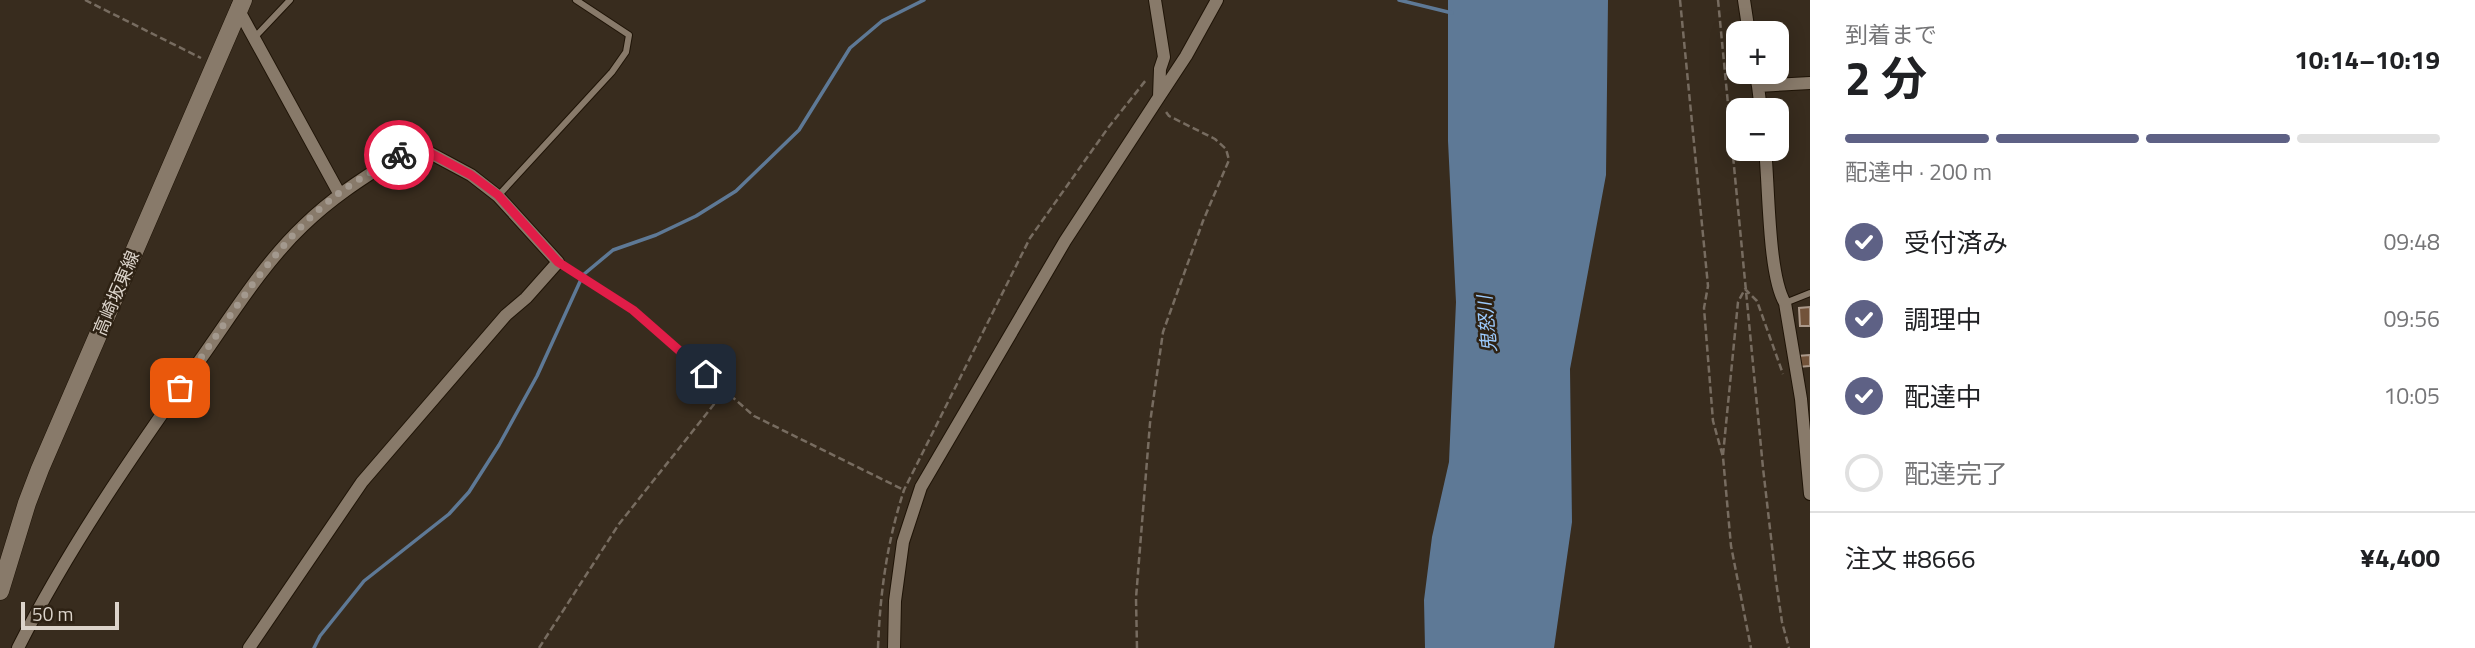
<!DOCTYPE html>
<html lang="ja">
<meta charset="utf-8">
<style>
body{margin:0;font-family:"Titillium Web","Noto Sans JP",sans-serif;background:#f6f6f6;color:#202124;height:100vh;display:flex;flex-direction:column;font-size:26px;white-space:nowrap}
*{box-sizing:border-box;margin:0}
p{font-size:23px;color:#757577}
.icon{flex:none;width:38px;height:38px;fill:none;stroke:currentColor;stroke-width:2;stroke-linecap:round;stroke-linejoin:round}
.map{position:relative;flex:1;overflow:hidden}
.sheet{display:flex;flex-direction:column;background:#fff;width:665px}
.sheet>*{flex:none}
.fabs{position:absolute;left:1726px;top:21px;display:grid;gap:14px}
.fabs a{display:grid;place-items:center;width:63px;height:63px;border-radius:14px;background:#fff;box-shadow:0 4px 18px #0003;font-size:35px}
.scale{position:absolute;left:21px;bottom:18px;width:98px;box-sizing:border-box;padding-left:7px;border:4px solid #dcd4cb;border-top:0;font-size:19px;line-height:24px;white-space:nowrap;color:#dcd4cb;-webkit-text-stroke:5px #2e2214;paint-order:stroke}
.pin{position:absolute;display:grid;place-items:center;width:60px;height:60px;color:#fff;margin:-30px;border-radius:14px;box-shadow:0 4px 10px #0006}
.courier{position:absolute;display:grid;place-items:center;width:70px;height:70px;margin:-35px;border:5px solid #e11d48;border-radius:50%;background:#fff;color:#222;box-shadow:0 2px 9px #0007}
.overview em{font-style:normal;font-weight:700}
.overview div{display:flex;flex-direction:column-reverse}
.overview{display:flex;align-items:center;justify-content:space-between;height:119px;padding:0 35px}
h1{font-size:46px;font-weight:700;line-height:52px}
.bar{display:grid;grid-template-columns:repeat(4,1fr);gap:10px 7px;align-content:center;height:84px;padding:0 35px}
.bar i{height:9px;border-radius:5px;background:#e0e0e0}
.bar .on{background:#5e6185}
.bar p{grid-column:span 4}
.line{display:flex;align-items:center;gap:18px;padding:0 35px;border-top:2px solid #e0e0e0}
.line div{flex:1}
ol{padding:0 35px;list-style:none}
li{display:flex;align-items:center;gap:21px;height:77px}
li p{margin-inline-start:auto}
li .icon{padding:7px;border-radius:50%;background:#5e6185;color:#fff;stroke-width:4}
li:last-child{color:#757577}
li i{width:38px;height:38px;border:4px solid #e0e0e0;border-radius:50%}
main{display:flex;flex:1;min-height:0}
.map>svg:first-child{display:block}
.water{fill:#5e7996}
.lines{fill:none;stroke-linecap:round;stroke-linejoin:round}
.stream{stroke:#5e7996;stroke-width:3.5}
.building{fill:#72533a;stroke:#ab998a;stroke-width:2}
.lane-casing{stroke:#1f1407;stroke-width:8}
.street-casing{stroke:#1f1407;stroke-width:14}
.secondary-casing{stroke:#1f1407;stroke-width:19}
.path{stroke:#776c60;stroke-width:2.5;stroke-dasharray:7 3.5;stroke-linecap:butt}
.lane{stroke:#887a6a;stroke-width:6}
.street{stroke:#887a6a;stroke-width:12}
.secondary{stroke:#887a6a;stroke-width:18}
.done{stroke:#a3998e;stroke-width:7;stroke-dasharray:0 12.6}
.route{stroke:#e11d48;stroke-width:9}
.labels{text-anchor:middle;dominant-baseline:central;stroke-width:5;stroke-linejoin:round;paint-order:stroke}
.street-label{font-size:18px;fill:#dcd4cb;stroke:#2e2214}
.water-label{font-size:19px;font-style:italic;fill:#9ccafc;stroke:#2e2214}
</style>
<main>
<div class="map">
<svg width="1810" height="648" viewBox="0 0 1810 648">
<rect width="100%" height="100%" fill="#382c1e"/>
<path class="water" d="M1448,0H1608L1606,175L1570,369L1572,522L1554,648H1425L1424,600L1432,537L1449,462L1456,302L1448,141Z"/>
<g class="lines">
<path class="stream" d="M1399,0L1452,13
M314,648L320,636L364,581L449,514L469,492L499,445L537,376L583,275L613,250L656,235L696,216L736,191L799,130L850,48L882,21L924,0"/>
</g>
<path class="building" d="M1810,307V326H1800L1799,308Z
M1810,355V366L1798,367L1797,356Z"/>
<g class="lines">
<defs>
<path id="lane" d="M255,37L290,0
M498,196L612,72L626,52L629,35L576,0
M558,262L633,310L725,390
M1785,303L1810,293"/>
<path id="street" d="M1744,0L1749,33
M237,7L339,193
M1755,72L1758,86L1810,83
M1758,86L1761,110
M1159,97L1186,56L1217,0
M1765,149C1769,186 1768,275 1785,303L1801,399L1810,494
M18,648C69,547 134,453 200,360C232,315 263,264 303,226C338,192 375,171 415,145L471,175L498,196L558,262L526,298L506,315L362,482L249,648
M894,648L895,601L903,542L921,487L1065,241L1159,97L1160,69L1164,57L1155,0"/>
<path id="secondary" d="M0,591L27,503L40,469L243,0"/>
</defs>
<use href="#lane" class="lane-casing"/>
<use href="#street" class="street-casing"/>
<use href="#secondary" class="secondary-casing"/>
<path class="path" d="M85,0L201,58
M1680,0L1708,286L1704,308L1713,421L1723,457L1731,546L1751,648
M1718,0L1763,468L1776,581L1782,622L1789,648
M730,395L754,416L904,490
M1723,455L1738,302L1745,289L1757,301L1783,374
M539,648L619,524L719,398
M878,648C880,593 887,542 904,490L1030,238L1108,128L1146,80
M1137,648L1136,598L1150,423L1163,332L1203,221L1229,160L1226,149L1215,139L1169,116L1164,109"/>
<use href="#lane" class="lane"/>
<use href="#street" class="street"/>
<use href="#secondary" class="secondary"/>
</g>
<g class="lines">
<path class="done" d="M180,388C227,322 274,242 339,193C358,179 379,168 399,155"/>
<path class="route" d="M399,155L415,145L471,175L498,195L558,262L633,310L706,374"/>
</g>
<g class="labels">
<g class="street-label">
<text transform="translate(116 293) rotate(-67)">高崎坂東線</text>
</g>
<g class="water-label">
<text transform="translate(1486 324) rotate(-95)">鬼怒川</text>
</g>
</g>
</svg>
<div class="fabs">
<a>+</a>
<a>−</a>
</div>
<div class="scale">50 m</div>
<div class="pin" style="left:180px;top:388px;background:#ea580c"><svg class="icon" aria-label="bag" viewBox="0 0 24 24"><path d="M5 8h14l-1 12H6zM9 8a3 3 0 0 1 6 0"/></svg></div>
<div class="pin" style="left:706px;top:374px;background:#1f2937"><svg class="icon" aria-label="home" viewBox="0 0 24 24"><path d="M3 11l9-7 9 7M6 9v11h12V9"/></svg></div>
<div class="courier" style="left:399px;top:155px"><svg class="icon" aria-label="bike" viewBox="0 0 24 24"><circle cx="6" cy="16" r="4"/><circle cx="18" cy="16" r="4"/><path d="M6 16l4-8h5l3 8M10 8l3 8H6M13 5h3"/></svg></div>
</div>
<section class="sheet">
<div class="overview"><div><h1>2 分</h1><p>到着まで</p></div><em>10:14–10:19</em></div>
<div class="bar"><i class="on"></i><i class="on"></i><i class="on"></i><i></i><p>配達中 · 200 m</p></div>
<ol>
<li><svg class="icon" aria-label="check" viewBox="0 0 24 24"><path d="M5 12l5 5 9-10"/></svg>受付済み<p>09:48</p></li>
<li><svg class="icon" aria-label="check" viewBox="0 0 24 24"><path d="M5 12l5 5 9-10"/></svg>調理中<p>09:56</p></li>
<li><svg class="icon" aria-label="check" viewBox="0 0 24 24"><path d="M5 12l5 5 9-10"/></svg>配達中<p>10:05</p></li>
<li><i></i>配達完了</li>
</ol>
<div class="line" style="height:91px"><div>注文 #8666</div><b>¥4,400</b></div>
</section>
</main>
